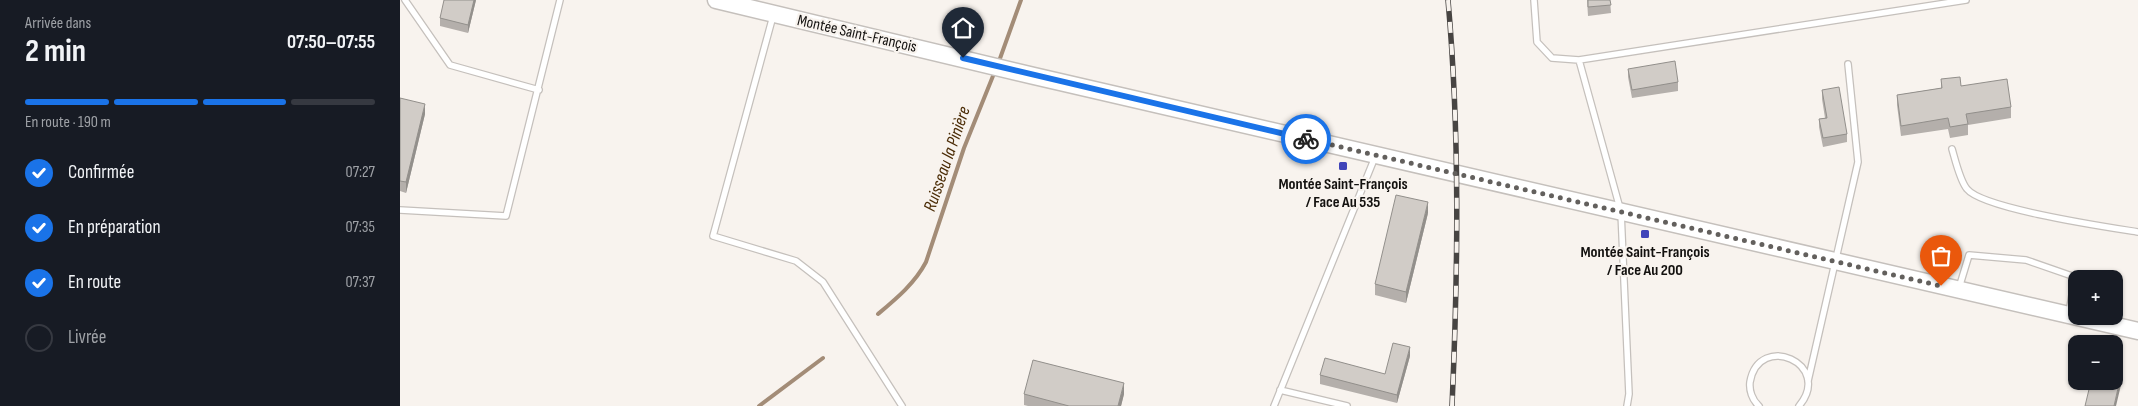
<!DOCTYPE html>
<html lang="fr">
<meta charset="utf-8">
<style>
body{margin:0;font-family:"Sofia Sans Condensed",sans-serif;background:#20242c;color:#f1f3f6;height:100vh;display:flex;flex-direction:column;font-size:19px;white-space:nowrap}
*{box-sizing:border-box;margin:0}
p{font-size:16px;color:#9ea1a6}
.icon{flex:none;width:28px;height:28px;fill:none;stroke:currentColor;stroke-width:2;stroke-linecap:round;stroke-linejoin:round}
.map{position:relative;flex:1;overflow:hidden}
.drawer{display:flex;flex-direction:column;background:#171b24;width:400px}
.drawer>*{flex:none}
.fabs{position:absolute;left:1668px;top:270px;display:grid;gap:10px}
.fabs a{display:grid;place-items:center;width:55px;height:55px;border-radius:10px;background:#171b24;box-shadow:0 1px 4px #0004;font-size:25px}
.pin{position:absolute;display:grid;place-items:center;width:42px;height:42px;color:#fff;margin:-51px -21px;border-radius:50% 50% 50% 0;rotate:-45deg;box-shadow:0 0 5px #0007}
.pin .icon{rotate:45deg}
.courier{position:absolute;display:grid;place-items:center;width:50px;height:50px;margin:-25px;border:4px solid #1a73e8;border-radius:50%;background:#fff;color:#222;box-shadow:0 1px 6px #0007}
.head em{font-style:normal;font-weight:700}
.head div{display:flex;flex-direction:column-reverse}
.head{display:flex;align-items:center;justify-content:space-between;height:85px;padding:0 25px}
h1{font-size:32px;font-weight:700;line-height:38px}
.bar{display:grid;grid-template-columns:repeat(4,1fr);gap:8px 5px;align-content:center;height:60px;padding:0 25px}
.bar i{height:6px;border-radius:4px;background:#363941}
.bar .current{background:#1a73e8}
.bar p{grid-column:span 4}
ol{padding:0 25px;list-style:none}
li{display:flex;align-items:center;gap:15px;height:55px}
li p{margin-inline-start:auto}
li .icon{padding:5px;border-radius:50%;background:#1a73e8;color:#fff;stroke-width:4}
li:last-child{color:#9ea1a6}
li i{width:28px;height:28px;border:2px solid #363941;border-radius:50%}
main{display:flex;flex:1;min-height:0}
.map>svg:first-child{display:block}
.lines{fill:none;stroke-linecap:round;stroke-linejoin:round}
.stream{stroke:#a38c77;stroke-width:4}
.lane-casing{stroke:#c5c0bc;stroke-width:8}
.secondary-casing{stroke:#c5c0bc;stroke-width:19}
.lane{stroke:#fff;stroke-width:5.5}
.secondary{stroke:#fff;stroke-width:16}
.rail-casing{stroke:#474442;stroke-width:5.5}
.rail{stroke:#f8f3ee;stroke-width:4;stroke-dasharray:11;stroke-linecap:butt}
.wall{fill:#b4afab}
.shaded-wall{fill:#928f8b}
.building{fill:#d1ccc7;stroke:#928f8b}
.done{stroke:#63605d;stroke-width:5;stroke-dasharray:0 9}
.route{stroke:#1a73e8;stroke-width:6}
.poi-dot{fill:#4044b9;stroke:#f8f3ee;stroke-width:2}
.labels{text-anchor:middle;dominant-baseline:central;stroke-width:4.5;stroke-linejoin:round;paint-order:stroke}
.street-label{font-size:16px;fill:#13110f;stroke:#f8f3ee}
.poi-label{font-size:16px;font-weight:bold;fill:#13110f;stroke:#f8f3ee}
.water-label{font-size:18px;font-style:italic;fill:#4b2c06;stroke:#f8f3ee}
</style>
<main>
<section class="drawer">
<div class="head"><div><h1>2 min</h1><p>Arrivée dans</p></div><em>07:50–07:55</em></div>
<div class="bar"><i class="current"></i><i class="current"></i><i class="current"></i><i></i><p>En route · 190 m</p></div>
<ol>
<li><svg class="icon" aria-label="check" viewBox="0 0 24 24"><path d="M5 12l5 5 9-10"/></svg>Confirmée<p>07:27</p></li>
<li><svg class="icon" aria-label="check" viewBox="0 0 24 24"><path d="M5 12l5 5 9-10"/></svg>En préparation<p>07:35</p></li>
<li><svg class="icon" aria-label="check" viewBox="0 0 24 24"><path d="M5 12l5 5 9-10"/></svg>En route<p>07:37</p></li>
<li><i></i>Livrée</li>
</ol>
</section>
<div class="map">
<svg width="1738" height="406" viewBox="0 0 1738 406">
<rect width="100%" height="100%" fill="#f8f3ee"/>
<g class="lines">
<path class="stream" d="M598,64L621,0
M478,314C497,298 515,283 526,262L564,148L595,71
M359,406L423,358"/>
<defs>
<path id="lane" d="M5,0L50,65L139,90
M1134,0L1137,42L1152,58L1179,60L1566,0
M373,16L313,236L396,261L423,282L502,406
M1179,60L1221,212L1229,394L1227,406
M1552,149C1555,159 1560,181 1567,189C1583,209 1707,227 1738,232
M0,210L106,216L160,0
M1559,288L1569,255L1626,260L1675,277L1669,313
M1408,381L1458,162L1448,64
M880,390L947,406
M874,406L975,157
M1359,406C1352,400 1349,390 1350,382C1359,331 1434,364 1399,406"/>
<path id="secondary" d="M316,0L634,76L1738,331"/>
</defs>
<use href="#lane" class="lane-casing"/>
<use href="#secondary" class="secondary-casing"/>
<use href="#lane" class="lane"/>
<use href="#secondary" class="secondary"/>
<defs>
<path id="rail" d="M1048,0C1060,135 1058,271 1052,406"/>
</defs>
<use href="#rail" class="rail-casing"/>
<use href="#rail" class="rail"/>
</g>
<path class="wall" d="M76,0L68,33L40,26V18Z
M1187,0H1210L1211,13L1188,16Z
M1228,69L1278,82V91L1232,98L1228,77Z
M1541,79L1561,86L1611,107V118L1568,125V135L1550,138L1548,129L1501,136L1497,105V95L1541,88Z
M1422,90L1447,134V142L1423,147L1419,127V119L1425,118L1422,99Z
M0,98L25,114L6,193L0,191Z
M1028,213L1006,303L975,295V284Z
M1010,356L997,403L920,384V375L985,374Z
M624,394H724L721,406H628L624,405Z"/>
<path class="shaded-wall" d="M74,0H76L68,33V25Z
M25,104V114L6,193V182Z
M1028,202V213L1006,303V292Z
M1010,347V356L997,403V395Z
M1721,375V385L1716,406H1714Z
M724,383V394L721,406H718Z"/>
<path class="building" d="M44,0H74L68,25L40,18Z
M1188,0H1210L1211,5L1188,7Z
M1275,61L1278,82L1232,90L1228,69Z
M1560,77L1561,86L1607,79L1611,107L1566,114L1568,124L1550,127L1548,118L1501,126L1497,95L1542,88L1541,79Z
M1439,87L1447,134L1423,138L1419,119L1427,118L1422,90Z
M0,98L25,104L6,182L0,181Z
M996,195L1028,202L1006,292L975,284Z
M993,343L1010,347L997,395L920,375L925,358L985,374Z
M633,360L724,383L718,406H669L624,394Z
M1714,373L1721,375L1714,406H1685L1691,381H1714Z"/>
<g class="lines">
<path class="done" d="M906,139L1541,286"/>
<path class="route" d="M563,58L906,139"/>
</g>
<g class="poi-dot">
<rect x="938" y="161" width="10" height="10" rx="2.5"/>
<rect x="1240" y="229" width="10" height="10" rx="2.5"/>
</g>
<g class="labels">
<g class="street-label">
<text transform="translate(457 34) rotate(13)">Montée Saint-François</text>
</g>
<g class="poi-label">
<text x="943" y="184">Montée Saint-François<tspan x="943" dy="18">/ Face Au 535</tspan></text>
<text x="1245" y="252">Montée Saint-François<tspan x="1245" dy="18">/ Face Au 200</tspan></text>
</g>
<g class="water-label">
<text transform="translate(547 159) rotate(-71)">Ruisseau la Pinière</text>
</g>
</g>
</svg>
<div class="fabs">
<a>+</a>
<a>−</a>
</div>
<div class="pin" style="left:1541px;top:286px;background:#ea580c"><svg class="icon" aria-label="bag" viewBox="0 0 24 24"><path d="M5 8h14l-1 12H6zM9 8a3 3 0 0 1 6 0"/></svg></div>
<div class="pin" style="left:563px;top:58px;background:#1f2937"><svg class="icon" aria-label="home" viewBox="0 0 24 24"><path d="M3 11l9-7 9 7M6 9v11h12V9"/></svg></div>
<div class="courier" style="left:906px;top:139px"><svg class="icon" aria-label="bike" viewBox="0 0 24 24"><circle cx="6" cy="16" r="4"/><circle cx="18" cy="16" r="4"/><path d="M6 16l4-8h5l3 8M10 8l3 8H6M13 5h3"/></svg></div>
</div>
</main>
